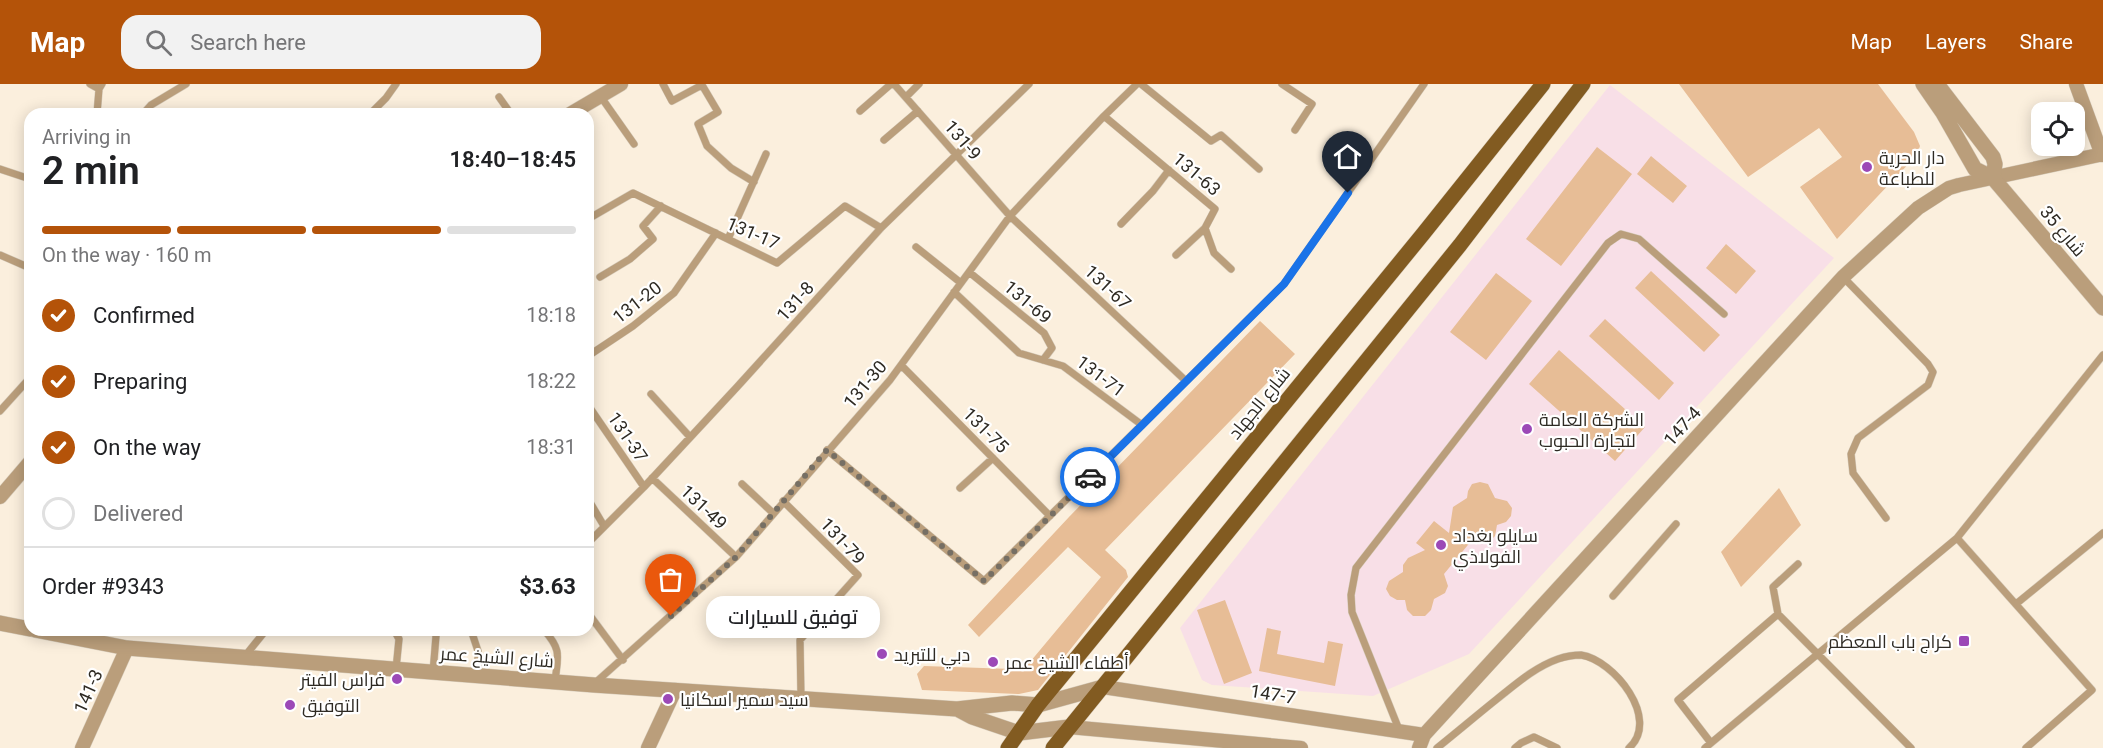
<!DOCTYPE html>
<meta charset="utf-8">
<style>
body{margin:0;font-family:Roboto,Cairo,sans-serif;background:#f2f2f2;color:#202124;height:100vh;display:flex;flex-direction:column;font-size:22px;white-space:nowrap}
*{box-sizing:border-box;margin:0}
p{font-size:20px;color:#757577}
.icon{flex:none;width:33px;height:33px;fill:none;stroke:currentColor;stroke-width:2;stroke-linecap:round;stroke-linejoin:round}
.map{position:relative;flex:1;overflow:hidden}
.details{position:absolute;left:24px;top:24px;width:570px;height:528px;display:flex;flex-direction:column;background:#fff;border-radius:18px;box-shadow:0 3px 15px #0003}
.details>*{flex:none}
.tools{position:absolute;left:2031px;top:18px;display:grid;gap:12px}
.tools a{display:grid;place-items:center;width:54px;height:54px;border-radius:12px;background:#fff;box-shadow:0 3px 15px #0003;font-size:30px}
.pin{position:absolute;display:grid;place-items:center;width:51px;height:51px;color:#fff;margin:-62px -26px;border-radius:50% 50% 50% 0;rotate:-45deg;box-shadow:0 0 6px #0007}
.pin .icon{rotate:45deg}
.courier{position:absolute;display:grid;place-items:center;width:60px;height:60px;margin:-30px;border:4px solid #1a73e8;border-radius:50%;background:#fff;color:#222;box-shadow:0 2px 8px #0007}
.bubble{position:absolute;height:42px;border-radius:18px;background:#fff;box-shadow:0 3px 15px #0003;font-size:20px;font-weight:600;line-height:42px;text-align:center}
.summary em{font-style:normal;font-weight:600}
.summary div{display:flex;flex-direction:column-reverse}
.summary{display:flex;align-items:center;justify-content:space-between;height:102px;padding:0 18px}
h1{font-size:39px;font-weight:600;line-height:45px}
.bar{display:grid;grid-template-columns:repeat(4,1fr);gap:9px 6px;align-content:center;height:72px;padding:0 18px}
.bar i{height:8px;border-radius:4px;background:#e0e0e0}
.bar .on{background:#b45309}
.bar p{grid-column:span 4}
.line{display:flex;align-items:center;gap:15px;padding:0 18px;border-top:2px solid #e0e0e0}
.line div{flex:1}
ol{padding:0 18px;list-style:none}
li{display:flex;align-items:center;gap:18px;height:66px}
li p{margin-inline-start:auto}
li .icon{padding:6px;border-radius:50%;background:#b45309;color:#fff;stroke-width:4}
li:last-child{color:#757577}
li i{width:33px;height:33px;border:3px solid #e0e0e0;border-radius:50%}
header{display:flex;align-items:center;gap:36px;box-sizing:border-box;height:84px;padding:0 30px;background:#b45309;color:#fff}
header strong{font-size:28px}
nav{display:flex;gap:33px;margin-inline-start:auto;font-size:21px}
.search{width:420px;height:54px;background:#f2f2f2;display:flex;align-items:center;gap:15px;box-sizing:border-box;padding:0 21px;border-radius:18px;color:#757577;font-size:22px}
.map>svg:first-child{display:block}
.industrial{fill:#f8dfe7}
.building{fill:#e7bd96}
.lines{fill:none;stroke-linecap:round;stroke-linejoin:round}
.service-casing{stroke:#d6ccbc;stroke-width:8}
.minor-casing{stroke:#d6ccbc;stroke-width:15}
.tertiary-casing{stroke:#d6ccbc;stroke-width:16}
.primary-casing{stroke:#d6ccbc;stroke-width:16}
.service{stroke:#ba9e7b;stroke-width:7}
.minor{stroke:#ba9e7b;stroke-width:14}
.tertiary{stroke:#ba9e7b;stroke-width:15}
.primary{stroke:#825b21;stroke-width:15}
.done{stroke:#766f64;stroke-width:6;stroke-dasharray:0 10.8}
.route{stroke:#1a73e8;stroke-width:8}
.poi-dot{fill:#9c49b7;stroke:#fff;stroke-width:2}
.labels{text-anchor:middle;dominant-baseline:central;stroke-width:4.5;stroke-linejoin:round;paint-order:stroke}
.street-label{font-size:18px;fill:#2e2a23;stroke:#fff}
.poi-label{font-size:18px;fill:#2e2a23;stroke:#fff;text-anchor:start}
</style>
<header>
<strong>Map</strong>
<div class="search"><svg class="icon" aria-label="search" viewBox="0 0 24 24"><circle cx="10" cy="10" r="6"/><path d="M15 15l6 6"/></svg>Search here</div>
<nav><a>Map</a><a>Layers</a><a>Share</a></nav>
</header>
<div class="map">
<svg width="2103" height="664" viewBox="0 0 2103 664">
<rect width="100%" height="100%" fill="#fbefdd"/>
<path class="industrial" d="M1610,1L1834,174L1469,570L1373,612L1212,601L1202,596L1180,544Z"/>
<path class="building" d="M1679,0H1878L1914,48L1920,62L1917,71L1837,155L1800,103L1842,73L1819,44L1748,93Z
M1597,63L1632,90L1561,182L1526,155Z
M1651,72L1687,102L1673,119L1637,90Z
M1726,160L1756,187L1736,210L1706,184Z
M1651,187L1720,251L1704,268L1635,204Z
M1496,189L1532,217L1486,276L1450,248Z
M1605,235L1674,299L1659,316L1589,252Z
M1260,237L1295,270L1105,466L1126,486L1128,493L1038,606L1019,610L922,606L917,590L924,582L1012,585L1023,583L1030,578L1101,493L1068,463L979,553L968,541L1069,433Z
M1559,266L1645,343L1615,377L1529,300Z
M1480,398L1488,400L1495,414L1507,417L1512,424L1511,432L1506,438L1497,441L1495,452L1489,458L1481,460L1472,456L1444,490L1448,502L1445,509L1434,515L1431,526L1425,532H1413L1407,526L1405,516H1397L1390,512L1386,505L1389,497L1403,488V481L1408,474L1425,466L1416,459L1434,437L1449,449L1453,423L1467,414L1468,407L1472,400Z
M1779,404L1801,441L1741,503L1721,468Z
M1225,516L1252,589L1224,600L1197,526Z
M1267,544L1281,547L1277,570L1324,579L1328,557L1343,560L1335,602L1259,587Z"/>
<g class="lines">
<defs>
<path id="service" d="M90,0L99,5
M663,0L672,17L702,1L718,28L698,40L707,62L731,84L754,98
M894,0L1010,132L1186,297
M1141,0L1211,57L1221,51L1259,85
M1282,0L1312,20L1295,46
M499,13L511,30
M601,13L634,60
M906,13L919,0
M860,27L891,0
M97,30L99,5L102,0
M143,30L151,21L186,0
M370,30L386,14L396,0
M1104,32L1215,125L1205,144L1214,169L1231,185
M884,56L918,27
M0,85L30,95
M588,135L633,109L777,179L845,122L881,144
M1121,140L1153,107L1169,86
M728,155L766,70
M916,163L961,199
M0,171L30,184
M1176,171L1205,144
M969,188L1044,249L1052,264L1043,276
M600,193L630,175L653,155L643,142L661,122
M1843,193L1928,280L1933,288L1928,301L1858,354L1851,370L1853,389L1886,434
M954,208L1019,269L1063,282L1142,341
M588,272L633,242L674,209L716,149
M901,281L1050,432
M651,310L690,353
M588,321L644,403
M0,327L28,296L30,289
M827,366L984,497L1284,200L1424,0
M652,394L736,473
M742,400L773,429
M960,404L993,374
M588,415L604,442
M783,417L858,491L800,556L801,614
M1957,454L2092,606L2026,664
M588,459L644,403L737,303L881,144L1029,0
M1613,512L1676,440
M2016,520L2103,449
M588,529L623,576
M1778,530L1773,503L1798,480
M394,546L399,555L396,585
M471,546L478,567V591
M544,546C562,566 558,572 555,597
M245,572L266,546
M433,588L436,552L434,546
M595,599L736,473L890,296L1010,132L1104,32L1137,0
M1400,648L1352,528L1351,511L1356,484L1608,159L1621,150L1639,155L1724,230
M1711,659L1678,616L1778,530L1911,664
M1437,664C1457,648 1477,631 1497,615C1516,600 1535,583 1558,575C1564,573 1574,571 1581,571C1614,576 1661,635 1629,664
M1515,664L1521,659L1534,653L1557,664
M1705,664L1957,454L2103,271"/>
<path id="minor" d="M2076,0L2102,71
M570,30L621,0
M0,413L30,378
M1103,603L1424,651
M1069,643L1301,664
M82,664L127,564
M648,664L675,606
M1419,664L1424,651L1843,193L1918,124L1949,104L1959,101L2103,70"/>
<path id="tertiary" d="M1923,0L1943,29L1975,85L1993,94L2103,224
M1937,0L1993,73L1995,80L1993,94
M0,539L30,545
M35,546L127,564L594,601L957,625L1012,619L1038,621L1103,603
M957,625L972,633L1019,649L1069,643"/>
<path id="primary" d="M1008,664L1038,621L1423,150L1543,0
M1053,664L1460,161L1583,0"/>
</defs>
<use href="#service" class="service-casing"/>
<use href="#minor" class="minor-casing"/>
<use href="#tertiary" class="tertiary-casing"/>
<use href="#primary" class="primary-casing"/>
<use href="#service" class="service"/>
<use href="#minor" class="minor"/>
<use href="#tertiary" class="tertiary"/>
<use href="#primary" class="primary"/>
</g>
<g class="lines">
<path class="done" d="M671,532L736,473L827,366L984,497L1090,393"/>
<path class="route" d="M1090,393L1284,200L1348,109"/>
</g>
<g class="poi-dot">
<circle cx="1867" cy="83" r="6"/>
<circle cx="1527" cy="345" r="6"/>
<circle cx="1441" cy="461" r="6"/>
<rect x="1958" y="551" width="12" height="12" rx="3"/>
<circle cx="882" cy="570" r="6"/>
<circle cx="993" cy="578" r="6"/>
<circle cx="397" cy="595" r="6"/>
<circle cx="668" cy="615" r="6"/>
<circle cx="290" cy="621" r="6"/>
</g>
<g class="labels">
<g class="street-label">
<text transform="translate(963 56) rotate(49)">131-9</text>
<text transform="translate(1197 90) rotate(40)">131-63</text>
<text transform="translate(2063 147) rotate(50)">شارع 35</text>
<text transform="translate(753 149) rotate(23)">131-17</text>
<text transform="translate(1108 203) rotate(43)">131-67</text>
<text transform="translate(795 217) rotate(-48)">131-8</text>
<text transform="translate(637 218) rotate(-38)">131-20</text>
<text transform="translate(1028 218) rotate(40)">131-69</text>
<text transform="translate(1101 292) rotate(37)">131-71</text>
<text transform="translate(865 300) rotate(-50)">131-30</text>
<text transform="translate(1259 319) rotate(-51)">شارع الجهاد</text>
<text transform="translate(1682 342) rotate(-48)">147-4</text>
<text transform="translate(986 346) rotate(45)">131-75</text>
<text transform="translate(628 353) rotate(56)">131-37</text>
<text transform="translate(704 423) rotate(43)">131-49</text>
<text transform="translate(843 457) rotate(47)">131-79</text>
<text transform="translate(497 573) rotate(4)">شارع الشيخ عمر</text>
<text transform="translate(88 607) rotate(-66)">141-3</text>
<text transform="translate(1273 610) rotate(9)">147-7</text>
</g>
<g class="poi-label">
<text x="1879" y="73">دار الحرية<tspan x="1879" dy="21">للطباعة</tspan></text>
<text x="1539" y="335">الشركة العامة<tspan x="1539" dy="21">لتجارة الحبوب</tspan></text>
<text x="1453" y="451">سايلو بغداد<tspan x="1453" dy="21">الفولاذي</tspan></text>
<text x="1952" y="557" text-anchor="end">كراج باب المعظم</text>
<text x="894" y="570">دبي للتبريد</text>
<text x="1005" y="578">أطفاء الشيخ عمر</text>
<text x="385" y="595" text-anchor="end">فراس الفيتر</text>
<text x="680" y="615">سيد سمير اسكانيا</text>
<text x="302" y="621">التوفيق</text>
</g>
</g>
</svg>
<div class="tools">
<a><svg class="icon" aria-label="locate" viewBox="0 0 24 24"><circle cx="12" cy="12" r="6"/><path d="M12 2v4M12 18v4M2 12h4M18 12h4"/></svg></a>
</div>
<div class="pin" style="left:671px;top:532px;background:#ea580c"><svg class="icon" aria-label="bag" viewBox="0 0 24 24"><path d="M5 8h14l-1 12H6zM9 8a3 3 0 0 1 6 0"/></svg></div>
<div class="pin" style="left:1348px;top:109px;background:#1f2937"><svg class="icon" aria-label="home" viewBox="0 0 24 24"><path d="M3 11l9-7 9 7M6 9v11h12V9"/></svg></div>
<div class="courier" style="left:1090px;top:393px"><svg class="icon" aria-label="car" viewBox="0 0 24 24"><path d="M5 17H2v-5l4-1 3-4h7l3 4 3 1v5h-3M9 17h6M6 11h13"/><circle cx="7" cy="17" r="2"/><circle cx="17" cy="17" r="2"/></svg></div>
<div class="bubble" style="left:706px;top:512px;width:174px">توفيق للسيارات</div>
<section class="details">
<div class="summary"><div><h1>2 min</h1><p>Arriving in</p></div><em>18:40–18:45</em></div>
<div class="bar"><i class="on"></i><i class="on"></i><i class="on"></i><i></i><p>On the way · 160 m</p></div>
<ol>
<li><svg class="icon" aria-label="check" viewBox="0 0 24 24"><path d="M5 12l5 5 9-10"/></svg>Confirmed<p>18:18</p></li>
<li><svg class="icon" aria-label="check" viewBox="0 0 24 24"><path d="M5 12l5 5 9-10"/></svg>Preparing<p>18:22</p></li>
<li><svg class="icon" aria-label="check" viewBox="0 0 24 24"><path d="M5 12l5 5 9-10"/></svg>On the way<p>18:31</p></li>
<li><i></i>Delivered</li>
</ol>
<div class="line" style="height:78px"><div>Order #9343</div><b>$3.63</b></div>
</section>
</div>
